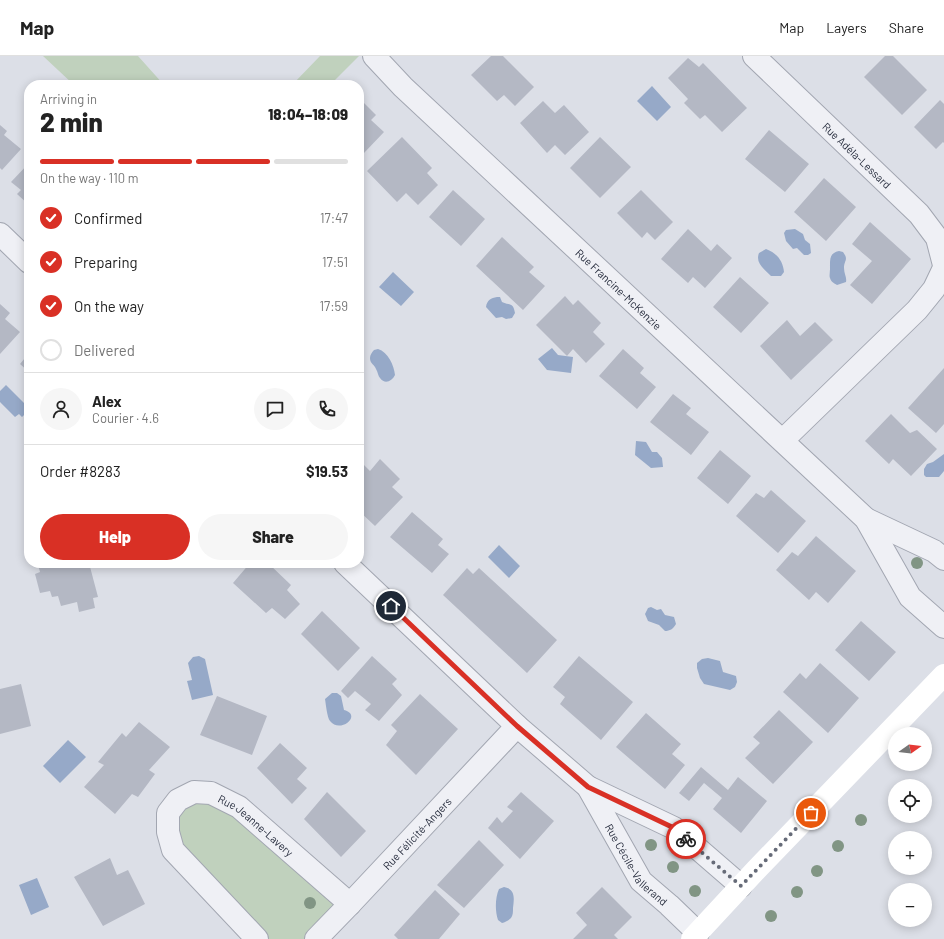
<!DOCTYPE html>
<meta charset="utf-8">
<style>
body{margin:0;font-family:Barlow,sans-serif;background:#f6f6f6;color:#222;height:100vh;display:flex;flex-direction:column;font-size:15px;white-space:nowrap}
*{box-sizing:border-box;margin:0}
p{font-size:13px;color:#767676}
.icon{flex:none;width:22px;height:22px;fill:none;stroke:currentColor;stroke-width:2;stroke-linecap:round;stroke-linejoin:round}
.map{position:relative;flex:1;overflow:hidden}
.drawer{position:absolute;left:24px;top:24px;width:340px;height:488px;display:flex;flex-direction:column;background:#fff;border-radius:16px;box-shadow:0 2px 10px #0003}
.drawer>*{flex:none}
.needle{width:26px;rotate:76deg}
.controls{position:absolute;left:888px;top:671px;display:grid;gap:8px}
.controls a{display:grid;place-items:center;width:44px;height:44px;border-radius:50%;background:#fff;box-shadow:0 2px 10px #0003;font-size:20px}
.pin{position:absolute;display:grid;place-items:center;width:34px;height:34px;color:#fff;margin:-17px;border:2px solid #fff;border-radius:50%;box-shadow:0 1px 4px #0007}
.courier{position:absolute;display:grid;place-items:center;width:40px;height:40px;margin:-20px;border:3px solid #d93025;border-radius:50%;background:#fff;color:#222;box-shadow:0 1px 5px #0007}
.headline em{font-style:normal;font-weight:800}
.headline div{display:flex;flex-direction:column-reverse}
.headline{display:flex;align-items:center;justify-content:space-between;height:68px;padding:0 16px}
h1{font-size:26px;font-weight:800;line-height:30px}
.bar{display:grid;grid-template-columns:repeat(4,1fr);gap:6px 4px;align-content:center;height:48px;padding:0 16px}
.bar i{height:5px;border-radius:3px;background:#e0e0e0}
.bar .active{background:#d93025}
.bar p{grid-column:span 4}
.line{display:flex;align-items:center;gap:10px;padding:0 16px;border-top:1px solid #e0e0e0}
.line div{flex:1}
.round{display:grid;place-items:center;flex:none;width:42px;height:42px;border-radius:21px;background:#f6f6f6}
ol{padding:0 16px;list-style:none}
li{display:flex;align-items:center;gap:12px;height:44px}
li p{margin-inline-start:auto}
li .icon{padding:4px;border-radius:50%;background:#d93025;color:#fff;stroke-width:4}
li:last-child{color:#767676}
li i{width:22px;height:22px;border:2px solid #e0e0e0;border-radius:50%}
.primary-button{display:flex;gap:8px;margin-top:auto;padding:8px 16px}
.primary-button a{flex:1;height:46px;border-radius:24px;background:#d93025;color:#fff;font-size:16px;font-weight:800;line-height:46px;text-align:center}
.primary-button a+a{background:#f6f6f6;color:#222}
header{display:flex;align-items:center;gap:24px;box-sizing:border-box;height:56px;padding:0 20px;background:#fff;border-bottom:1px solid #e0e0e0}
header strong{font-size:19px}
nav{display:flex;gap:22px;margin-inline-start:auto;font-size:14px}
.map>svg:first-child{display:block}
.green{fill:#c0d1bd}
.water{fill:#96a9c8}
.building{fill:#b4b8c4}
.lines{fill:none;stroke-linecap:round;stroke-linejoin:round}
.street-casing{stroke:#a2a6b1;stroke-width:24}
.street{stroke:#eff0f5;stroke-width:22}
.secondary{stroke:#fff;stroke-width:22}
.tree{fill:#819584}
.done{stroke:#666b78;stroke-width:4;stroke-dasharray:0 7.2}
.route{stroke:#d93025;stroke-width:5}
.labels{text-anchor:middle;dominant-baseline:central;stroke-width:3;stroke-linejoin:round;paint-order:stroke}
.street-label{font-size:11px;fill:#262c3d;stroke:#eceef4}
</style>
<header>
<strong>Map</strong>
<nav><a>Map</a><a>Layers</a><a>Share</a></nav>
</header>
<div class="map">
<svg width="944" height="883" viewBox="0 0 944 883">
<rect width="100%" height="100%" fill="#dcdfe7"/>
<path class="green" d="M43,0H138L164,29H74Z
M320,0H359L330,29H292Z
M211,737L350,848L316,883H257L173,794L178,744Z"/>
<path class="water" d="M652,30L671,51L657,65L637,45Z
M795,173L803,178L805,184L810,188L811,197L808,199H804L797,192L793,193L786,185L784,177L786,174Z
M766,193C777,197 783,205 784,216L781,220H771C764,213 755,207 759,197Z
M839,195L843,196C849,204 844,204 844,212C844,218 847,221 846,226L837,229C834,227 831,226 830,222C829,220 830,216 830,213C830,204 829,197 839,195Z
M393,216L414,236L401,250L379,231Z
M497,241H500L502,246C511,250 513,246 515,257L512,262L506,263L502,261L496,262L486,251C487,244 491,242 497,241Z
M552,292L558,299L573,301L571,317L547,314L538,303Z
M378,293C388,296 394,309 395,319C392,325 385,329 380,322C378,320 378,316 376,313C375,309 370,308 370,302C370,299 372,296 374,294Z
M6,329L27,350L24,353L27,356L22,361L19,358L15,361L0,346V335Z
M636,385L646,386L652,396H657L662,402L663,411L651,412L635,399Z
M944,398V415L939,421H926L924,419V413L927,408L933,406Z
M499,489L520,510L509,522L488,501Z
M651,551L657,554L661,553L665,559L674,561L676,568C673,573 670,575 665,575L659,569L648,565L645,558L648,552Z
M199,600L205,603L213,639L192,644L187,625L192,624L188,607L193,601Z
M708,602L720,605L723,616L736,620L737,626L735,631L730,634L704,628L700,622L697,612V607L702,603Z
M332,637H337L341,640L344,654C363,659 340,678 330,665C327,661 326,649 325,643Z
M68,684L86,701L60,727L43,710Z
M37,822L49,851L31,859L19,829Z
M504,831C516,833 514,843 513,852C513,856 513,859 511,862C508,865 505,866 502,867L498,864C495,855 495,842 499,833Z"/>
<path class="building" d="M491,0H503L534,31L515,50L504,39L497,45L471,19Z
M885,0H893L927,34L902,59L864,21Z
M688,2L699,11L703,7L747,52L722,76L705,59L700,63L684,47L688,43L668,22Z
M359,42L376,59L371,64L384,76L364,97L359,92Z
M940,44L944,48V87L943,86L936,93L914,71Z
M543,45L555,57L564,49L589,76L565,99L555,89L547,97L520,67Z
M0,69L7,75L4,79L21,93L2,114L0,112Z
M769,74L809,108L785,136L745,103Z
M402,81L432,112L427,117L438,129L418,149L406,137L397,146L367,115Z
M600,81L631,111L600,142L570,112Z
M29,107V149L17,138L21,134L11,126Z
M824,122L856,151L826,185L794,156Z
M453,134L485,163L461,190L429,161Z
M641,134L673,166L655,184L647,176L642,182L617,157Z
M870,166L911,203L872,248L850,229L872,205L852,188Z
M688,173L711,195L717,188L732,202L705,232L693,221L688,227L661,203Z
M502,181L534,211L529,216L545,230L523,254L476,210Z
M740,221L769,247L741,277L713,251Z
M565,240L573,249L578,244L601,267L593,276L605,288L586,307L573,293L567,300L536,269Z
M0,248L10,257L5,263L20,276L0,298Z
M787,264L800,280L815,266L833,284L791,324L760,290Z
M623,293L644,312L640,317L656,331L637,353L599,320Z
M29,297V316L20,308Z
M944,312V368L936,377L908,352Z
M673,338L691,352L686,358L709,376L691,399L650,366Z
M891,358L910,377L917,374L937,393L911,420L893,403L889,408L865,385Z
M720,394L751,420L728,448L697,422Z
M380,403L400,423L392,431L403,441L375,470L359,455V413L364,409L370,415Z
M771,434L806,465L778,497L736,460L756,437L764,442Z
M412,456L443,483L438,489L449,498L432,517L390,481Z
M816,480L856,515L828,547L816,536L809,544L776,514L792,496L798,500Z
M33,507H89L98,541L93,542L95,552L79,556L77,546L61,550L58,540L52,541L50,535L40,537L35,518L40,516L38,509L34,510Z
M250,507H258L265,512L269,508L291,529L287,534L300,548L285,563L272,552L266,557L233,527Z
M467,512L473,518L479,512L557,584L527,617L443,539Z
M322,555L360,592L338,615L301,578Z
M861,565L896,596L869,625L835,594Z
M372,600L397,623L392,628L402,639L379,665L365,654L371,648L355,635L348,642L341,635Z
M579,600L633,646L601,684L560,648L565,641L553,631Z
M820,607L859,642L828,677L783,636L800,617L806,623Z
M21,628L31,670L0,678V633Z
M420,638L458,673L416,719L386,689L397,675L391,669Z
M217,640L267,660L252,699L200,679Z
M779,654L813,686L773,728L745,702L760,687L753,681Z
M646,657L681,688L672,698L685,709L665,733L616,691Z
M139,666L170,691L149,714L155,718L138,741L132,738L115,758L84,731L104,709L98,706L122,677L126,681Z
M280,687L307,712L297,723L307,732L292,748L257,712Z
M701,711L728,734L738,721L767,745L741,777L713,753L722,742L704,727L689,745L679,737Z
M327,736L366,775L341,801L304,763Z
M521,736L554,765L520,803L488,772L497,761L502,767L513,755L507,751Z
M479,784L504,809L464,852L437,829Z
M110,802L117,819L128,814L145,848L103,870L74,821Z
M602,831L632,861L614,879L618,883H573L587,869L576,857Z
M435,834L460,858L439,883H398L394,879Z"/>
<g class="lines">
<defs>
<g id="street">
<path id="s1" d="M374,0L403,31L866,463L910,541L944,571"/>
<path id="s2" d="M754,0L919,158L937,182L944,209"/>
<path d="M0,178L29,206"/>
<path d="M783,384L917,254L934,233L944,212"/>
<path d="M866,463L934,495L944,503"/>
<path d="M345,507L517,670L588,731L674,772L741,830"/>
<path id="s3" d="M588,731L641,825L669,849L698,877"/>
<path id="s4" d="M257,883L173,794L168,776V757L178,744L194,736L211,737L239,751L350,848"/>
<path id="s5" d="M316,883L350,848L517,670"/>
</g>
</defs>
<use href="#street" class="street-casing"/>
<use href="#street" class="street"/>
<path class="secondary" d="M692,883L756,814L944,619"/>
</g>
<g class="tree">
<circle cx="917" cy="507" r="6"/>
<circle cx="861" cy="764" r="6"/>
<circle cx="651" cy="789" r="6"/>
<circle cx="838" cy="790" r="6"/>
<circle cx="673" cy="811" r="6"/>
<circle cx="817" cy="815" r="6"/>
<circle cx="695" cy="835" r="6"/>
<circle cx="797" cy="836" r="6"/>
<circle cx="310" cy="847" r="6"/>
<circle cx="771" cy="860" r="6"/>
</g>
<g class="lines">
<path class="done" d="M686,783L741,830L811,757"/>
<path class="route" d="M391,550L517,670L588,731L674,772L686,783"/>
</g>
<g class="labels">
<g class="street-label">
<text stroke="none"><textPath href="#s2" startOffset="143">Rue Adéla-Lessard</textPath></text>
<text stroke="none"><textPath href="#s1" startOffset="338">Rue Francine-McKenzie</textPath></text>
<text stroke="none"><textPath href="#s4" startOffset="267">Rue Jeanne-Lavery</textPath></text>
<text stroke="none"><textPath href="#s5" startOffset="146">Rue Félicité-Angers</textPath></text>
<text stroke="none"><textPath href="#s3" startOffset="92">Rue Cécile-Vallerand</textPath></text>
</g>
</g>
</svg>
<div class="controls">
<a><svg class="needle" viewBox="-14 -14 28 28"><path d="M0-13l5 13h-10z" fill="#e53935"/><path d="M0 13l5-13h-10z" fill="#767676"/></svg></a>
<a><svg class="icon" aria-label="locate" viewBox="0 0 24 24"><circle cx="12" cy="12" r="6"/><path d="M12 2v4M12 18v4M2 12h4M18 12h4"/></svg></a>
<a>+</a>
<a>−</a>
</div>
<div class="pin" style="left:811px;top:757px;background:#ea580c"><svg class="icon" aria-label="bag" viewBox="0 0 24 24"><path d="M5 8h14l-1 12H6zM9 8a3 3 0 0 1 6 0"/></svg></div>
<div class="pin" style="left:391px;top:550px;background:#1f2937"><svg class="icon" aria-label="home" viewBox="0 0 24 24"><path d="M3 11l9-7 9 7M6 9v11h12V9"/></svg></div>
<div class="courier" style="left:686px;top:783px"><svg class="icon" aria-label="bike" viewBox="0 0 24 24"><circle cx="6" cy="16" r="4"/><circle cx="18" cy="16" r="4"/><path d="M6 16l4-8h5l3 8M10 8l3 8H6M13 5h3"/></svg></div>
<section class="drawer">
<div class="headline"><div><h1>2 min</h1><p>Arriving in</p></div><em>18:04–18:09</em></div>
<div class="bar"><i class="active"></i><i class="active"></i><i class="active"></i><i></i><p>On the way · 110 m</p></div>
<ol>
<li><svg class="icon" aria-label="check" viewBox="0 0 24 24"><path d="M5 12l5 5 9-10"/></svg>Confirmed<p>17:47</p></li>
<li><svg class="icon" aria-label="check" viewBox="0 0 24 24"><path d="M5 12l5 5 9-10"/></svg>Preparing<p>17:51</p></li>
<li><svg class="icon" aria-label="check" viewBox="0 0 24 24"><path d="M5 12l5 5 9-10"/></svg>On the way<p>17:59</p></li>
<li><i></i>Delivered</li>
</ol>
<div class="line" style="height:72px"><a class="round"><svg class="icon" aria-label="person" viewBox="0 0 24 24"><circle cx="12" cy="8" r="4"/><path d="M4 21q1-7 8-7t8 7"/></svg></a><div><b>Alex</b><p>Courier · 4.6</p></div><a class="round"><svg class="icon" aria-label="chat" viewBox="0 0 24 24"><path d="M4 5h16v11H9l-5 4z"/></svg></a><a class="round"><svg class="icon" aria-label="phone" viewBox="0 0 24 24"><path d="M5 4h4l2 5-3 2q2 4 5 5l2-3 5 2v4C11 20 4 13 5 4z"/></svg></a></div>
<div class="line" style="height:52px"><div>Order #8283</div><b>$19.53</b></div>
<div class="primary-button"><a>Help</a><a>Share</a></div>
</section>
</div>
